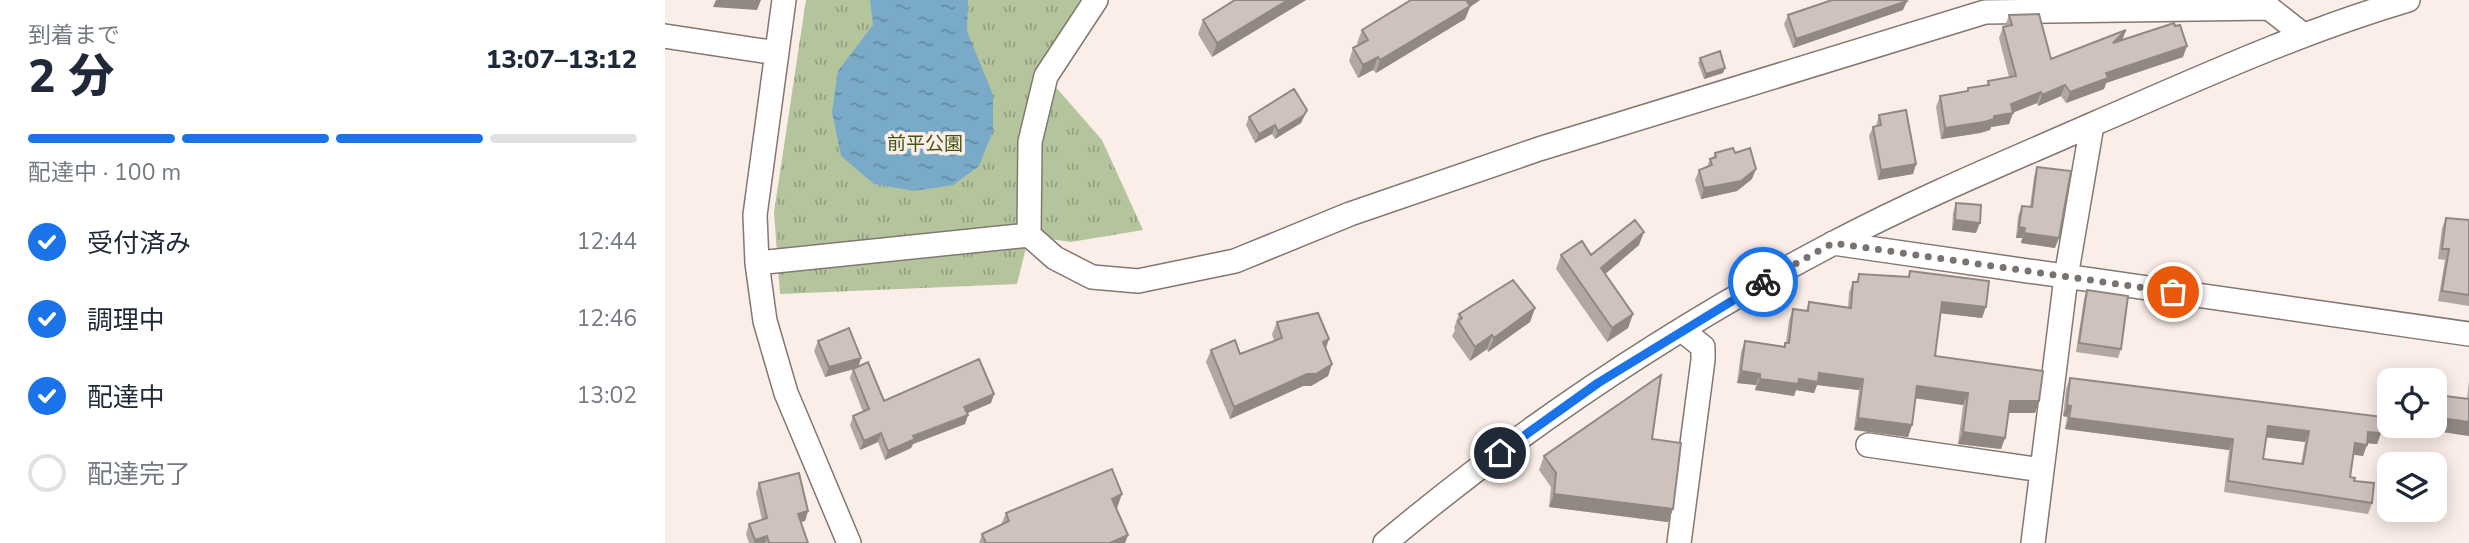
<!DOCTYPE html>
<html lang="ja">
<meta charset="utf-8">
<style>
body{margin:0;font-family:"Nunito Sans","Noto Sans JP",sans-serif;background:#f6f6f7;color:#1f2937;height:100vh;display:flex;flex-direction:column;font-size:26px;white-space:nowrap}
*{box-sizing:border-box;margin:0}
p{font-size:23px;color:#747a83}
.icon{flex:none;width:38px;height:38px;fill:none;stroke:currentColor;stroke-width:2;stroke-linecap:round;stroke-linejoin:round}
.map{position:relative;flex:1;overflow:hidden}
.panel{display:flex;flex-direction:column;background:#fff;width:665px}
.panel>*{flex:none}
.controls{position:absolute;left:1712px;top:368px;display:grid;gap:14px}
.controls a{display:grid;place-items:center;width:70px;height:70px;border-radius:14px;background:#fff;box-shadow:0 4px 18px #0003;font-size:35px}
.pin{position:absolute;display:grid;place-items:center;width:60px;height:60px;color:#fff;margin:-30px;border:4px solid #fff;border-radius:50%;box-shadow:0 2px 7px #0007}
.courier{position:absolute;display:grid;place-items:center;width:70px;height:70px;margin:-35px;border:5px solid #1a73e8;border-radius:50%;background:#fff;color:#222;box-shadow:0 2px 9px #0007}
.overview em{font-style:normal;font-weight:800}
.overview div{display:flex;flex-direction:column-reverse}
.overview{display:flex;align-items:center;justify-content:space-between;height:119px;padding:0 28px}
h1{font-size:46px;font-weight:800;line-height:52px}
.bar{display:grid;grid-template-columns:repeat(4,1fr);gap:10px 7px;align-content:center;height:84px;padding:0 28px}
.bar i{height:9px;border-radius:5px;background:#e0e1e3}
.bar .active{background:#1a73e8}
.bar p{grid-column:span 4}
ol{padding:0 28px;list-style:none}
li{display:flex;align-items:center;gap:21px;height:77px}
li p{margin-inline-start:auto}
li .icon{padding:7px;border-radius:50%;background:#1a73e8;color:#fff;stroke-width:4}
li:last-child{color:#747a83}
li i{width:38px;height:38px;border:4px solid #e0e1e3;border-radius:50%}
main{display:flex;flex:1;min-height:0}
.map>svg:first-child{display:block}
.grass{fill:url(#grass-tufts)}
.water{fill:url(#water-ripples)}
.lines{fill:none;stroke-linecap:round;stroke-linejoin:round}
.minor-casing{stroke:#837772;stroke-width:26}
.minor{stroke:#fff;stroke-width:23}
.wall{fill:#b2a7a2;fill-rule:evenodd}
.shaded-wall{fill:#918884}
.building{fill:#cfc2bc;stroke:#918884;stroke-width:2;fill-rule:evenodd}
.done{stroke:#7a726f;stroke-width:7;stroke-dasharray:0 12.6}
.route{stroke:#1a73e8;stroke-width:9}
.labels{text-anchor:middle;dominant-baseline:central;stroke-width:7;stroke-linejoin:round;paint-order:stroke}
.park-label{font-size:19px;fill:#415811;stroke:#fbede8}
</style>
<main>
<section class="panel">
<div class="overview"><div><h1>2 分</h1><p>到着まで</p></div><em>13:07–13:12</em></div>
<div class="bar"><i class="active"></i><i class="active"></i><i class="active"></i><i></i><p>配達中 · 100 m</p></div>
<ol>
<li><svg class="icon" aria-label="check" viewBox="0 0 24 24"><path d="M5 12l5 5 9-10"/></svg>受付済み<p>12:44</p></li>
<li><svg class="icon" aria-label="check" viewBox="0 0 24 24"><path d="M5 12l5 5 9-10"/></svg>調理中<p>12:46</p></li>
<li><svg class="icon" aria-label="check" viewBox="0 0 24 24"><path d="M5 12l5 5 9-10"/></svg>配達中<p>13:02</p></li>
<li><i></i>配達完了</li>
</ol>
</section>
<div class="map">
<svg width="1804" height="543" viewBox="0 0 1804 543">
<defs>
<pattern id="grass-tufts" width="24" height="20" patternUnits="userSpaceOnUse" patternTransform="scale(1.75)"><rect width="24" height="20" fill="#b4c59e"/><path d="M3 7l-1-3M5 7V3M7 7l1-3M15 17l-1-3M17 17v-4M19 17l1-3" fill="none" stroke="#93a081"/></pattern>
<pattern id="water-ripples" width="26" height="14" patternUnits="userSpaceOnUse" patternTransform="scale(1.75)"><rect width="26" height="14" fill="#79abc9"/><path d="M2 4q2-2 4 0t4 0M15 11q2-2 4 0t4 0" fill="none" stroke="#648ca4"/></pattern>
</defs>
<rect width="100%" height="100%" fill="#fbede8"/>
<path class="grass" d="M141,0H431L381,76L437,140L478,230L406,242L364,236L352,284L115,294L109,212Z"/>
<path class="water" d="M205,0H303L302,31L328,95V131L314,166L288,185L249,191L209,184L176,156L167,112L173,71L208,25Z"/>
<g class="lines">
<defs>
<path id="minor" d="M119,0L90,215L92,263L100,321L121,393L184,543
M0,36L112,53
M364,235L365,142L381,76L431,0
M1168,243L1804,334
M92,263L364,235L390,258L427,277L473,281L570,261L685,214L874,149L1320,12L1604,8L1637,34
M1203,445L1377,470
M720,543C857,428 1009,327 1167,244C1254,198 1344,161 1433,122C1537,77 1635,32 1743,0
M1014,543L1038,360V347L1017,330
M1368,543L1401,277L1427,125"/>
</defs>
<use href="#minor" class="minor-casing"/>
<use href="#minor" class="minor"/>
</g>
<path class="wall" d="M570,0H641L547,57L533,34L538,20Z
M746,0H815L805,7L800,19L711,73L708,70L693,78L684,61L688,48L694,45L692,43L697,30Z
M1238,10L1128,48L1119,24L1123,15Z
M1344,15L1386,59L1457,40L1518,57L1441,83L1439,89L1401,103L1396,96L1373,106L1372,103L1348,113L1344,124L1326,127L1325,130L1315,133L1276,139L1271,107L1275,96L1302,91L1303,88L1322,85L1323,81L1344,77L1334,38L1338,27L1340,26Z
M1035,58L1058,73L1039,79L1033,63Z
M642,110L636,123L610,139L607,134L590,143L581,125L584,117Z
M1214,115L1251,164L1248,174L1213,180L1204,136L1208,127L1211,126Z
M1050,153H1070L1087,179L1072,191L1036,199L1030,180L1034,170L1042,167L1045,159L1048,158Z
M1372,167L1390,248L1356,243L1357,238H1351L1353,216L1357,206L1365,207L1369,177Z
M1291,203L1311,233L1287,230L1288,213Z
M1781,218L1804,220V306L1773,301L1780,260L1773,259L1777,228Z
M974,245L940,274L968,314L963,328L942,342L891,269L896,255H926Z
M1245,271L1317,318L1276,313L1270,356L1370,413H1343L1340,438L1336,449L1293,444L1298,405L1251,398L1247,425L1243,437L1189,430L1194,390L1152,385L1149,393L1131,390L1129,396L1090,390L1091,385L1072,383L1076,352L1080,341L1119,346L1121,343L1124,320L1128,309L1141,311L1144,302L1183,307L1184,293L1188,282H1191L1194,274L1243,277Z
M1422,290L1456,349L1453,358L1411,352L1419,299Z
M870,308L865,322L823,352L822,349L805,361L787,336L790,330L789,328L794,314Z
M612,322L661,349L667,364L663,376L646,386H638L565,419L541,362L546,350L575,354L609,341L607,334Z
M153,341L196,358L193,367L219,401L329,394L326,403L302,413L303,415L300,424L248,444L246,448L220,460L213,442L195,450L185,425L188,416L198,412L185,378L188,369L160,377L149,351Z
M1405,378L1716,433L1712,444L1702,443L1698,456L1689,455L1685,477L1707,503L1703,514L1559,492L1564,450L1400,429L1402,417L1398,416L1401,389ZM1601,437L1640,442L1636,464L1598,459Z
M1804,381V436L1765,430V425H1769V402L1772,395L1802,399Z
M987,439L1008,509L1003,522L884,507L886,487L874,470L879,456Z
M94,483L143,511L140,521L136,522L143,543H84L81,534L84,524L97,520L91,493Z
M452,509L463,535L460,543H314L317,534L336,525L341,513Z"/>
<path class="shaded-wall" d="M51,0H96L92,10L48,7Z
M623,0H641L547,57L552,43Z
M801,0H815L805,7L800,19L711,73L715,60Z
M1242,1L1238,10L1128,48L1131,39Z
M1461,30L1457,41L1448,43Z
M1522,46L1518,57L1441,83L1439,89L1401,103L1405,92L1441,73Z
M713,57L708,70L693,78L698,65Z
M1060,68L1058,73L1039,79L1041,74Z
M1400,85L1396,96L1373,106L1377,95Z
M1376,92L1372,103L1346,113H1348L1344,124L1326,127L1325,130L1315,133L1276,139L1280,128L1329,116L1346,104Z
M642,110L636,123L610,139L613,131Z
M610,125L607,134L590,143L594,134Z
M1251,164L1248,174L1213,180L1216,170Z
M1091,169L1087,179L1072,191L1036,199L1039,188Z
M1290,220L1315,223L1311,233L1287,230Z
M1354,227L1360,228L1357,238H1351Z
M979,232L974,245L931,282L936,268Z
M1359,233L1394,238L1390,248L1356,243Z
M1277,302L1321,307L1317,318L1273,313Z
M870,308L865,322L823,352L829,338Z
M968,314L963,328L942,342L947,328Z
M827,335L822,349L805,361L810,347Z
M664,339L660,351L658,342Z
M196,358L193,368L160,377L164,367Z
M667,364L663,376L646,386H638L565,419L569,407Z
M1076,371L1095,374L1091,385L1072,383Z
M1154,373L1198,379L1194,390L1152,385L1149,393L1131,390L1129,396L1090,390L1095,379H1134Z
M1252,386L1303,393L1298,405L1248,398Z
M329,394L326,403L296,416L299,407Z
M1345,401H1374L1370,413H1341Z
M1402,405L1406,406L1402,417L1398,416Z
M303,415L300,424L248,444L246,448L220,460L223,451L248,436Z
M1769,417L1804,422V436L1765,430L1766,425H1769Z
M1193,418L1247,425L1243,437L1189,430Z
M1404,418L1568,439L1564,450L1400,429Z
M1603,426L1644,431L1640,442L1599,437Z
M1298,432L1340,438L1336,449L1293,444Z
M1703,432L1716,433L1712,444L1699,443Z
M216,433L213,442L195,450L199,441Z
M1690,443L1702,445L1698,456L1686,454Z
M457,494L451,511L447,499Z
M889,494L1008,509L1003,522L884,507Z
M143,511L140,521L129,523L133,514Z
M463,535L460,543H445Z
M102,536L100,543H89L90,540Z"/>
<path class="building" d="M570,0H623L552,43L538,20Z
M746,0H801L805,6L715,60L713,57L698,65L688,48L703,40L697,30Z
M1167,0H1241L1242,1L1131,39L1123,15Z
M1374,14L1386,59L1461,30L1448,43L1509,23L1510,26L1515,25L1522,46L1441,73L1443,78L1405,92L1400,85L1377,95L1376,92L1346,104L1348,113L1329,116V119L1319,122L1280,128L1275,96L1303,91V88L1324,85L1323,81L1351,76L1338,27L1347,25L1344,15Z
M1055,51L1060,68L1041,74L1035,58Z
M629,89L642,110L639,115L613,131L610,125L594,134L584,117Z
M1241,110L1251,164L1216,170L1208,127L1216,125L1214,115Z
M1068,148L1070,153L1085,148L1091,169L1076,181L1039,188L1034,170L1047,165L1045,159L1051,157L1050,153Z
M1372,167L1406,171L1394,238L1359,233L1360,228L1354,227L1357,206L1367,207Z
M1291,203L1316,205L1315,223L1290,220Z
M1781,218L1804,220V295L1777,291L1784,249H1777Z
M970,220L979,232L936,268L968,314L947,328L896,255L917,241L926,255Z
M1245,271L1324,281L1321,307L1277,302L1270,356L1378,371L1374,401H1345L1340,438L1298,432L1303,393L1252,386L1247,425L1193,418L1198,379L1154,373L1153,382L1134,379L1133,384L1095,379V374L1076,371L1080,341L1120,347V343H1124L1128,309L1143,311L1144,302L1186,308L1188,282H1193L1194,274L1244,277Z
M848,280L870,308L829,338L827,335L810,347L793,321L797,318L794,314Z
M1422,290L1463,296L1456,349L1414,343Z
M653,313L664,339L658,342L667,364L651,374H642L569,407L546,350L570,340L575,354L617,338L612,322Z
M184,328L196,358L164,367L153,341Z
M314,359L329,394L299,407L303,415L248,436L250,439L223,451L216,433L199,441L188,416L204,409L188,369L203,362L219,401Z
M996,375L987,439L1016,443L1008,509L889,494L891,473L879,456Z
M1405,378L1718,417L1716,433L1703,432L1702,445L1690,443L1685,477L1690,478L1689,481L1709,483L1707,503L1563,481L1568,439L1404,418L1406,406L1402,405ZM1603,426L1644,431L1638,464L1598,459Z
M1772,395L1804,399V422L1769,417Z
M447,469L457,494L447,499L463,535L445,543H321L317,534L344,521L341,513Z
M134,473L143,511L133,514L143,543H104L102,536L90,540L84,524L102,518L94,483Z"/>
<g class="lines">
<path class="done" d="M1098,282L1168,243L1508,292"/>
<path class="route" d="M835,453L933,383L1098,282"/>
</g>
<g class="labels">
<g class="park-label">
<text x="260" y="144">前平公園</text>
</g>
</g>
</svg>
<div class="controls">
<a><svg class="icon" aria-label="locate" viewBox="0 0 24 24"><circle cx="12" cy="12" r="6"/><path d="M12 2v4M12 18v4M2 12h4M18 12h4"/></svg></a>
<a><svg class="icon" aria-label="layers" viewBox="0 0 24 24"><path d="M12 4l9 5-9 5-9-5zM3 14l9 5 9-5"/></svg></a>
</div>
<div class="pin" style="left:1508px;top:292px;background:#ea580c"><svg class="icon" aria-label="bag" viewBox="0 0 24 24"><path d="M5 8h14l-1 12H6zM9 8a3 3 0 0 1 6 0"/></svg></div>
<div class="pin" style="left:835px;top:453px;background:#1f2937"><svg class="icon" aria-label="home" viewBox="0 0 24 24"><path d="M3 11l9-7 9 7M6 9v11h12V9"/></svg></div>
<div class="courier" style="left:1098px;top:282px"><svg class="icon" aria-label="bike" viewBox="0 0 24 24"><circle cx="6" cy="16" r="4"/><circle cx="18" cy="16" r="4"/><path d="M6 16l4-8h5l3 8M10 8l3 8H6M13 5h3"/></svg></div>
</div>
</main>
